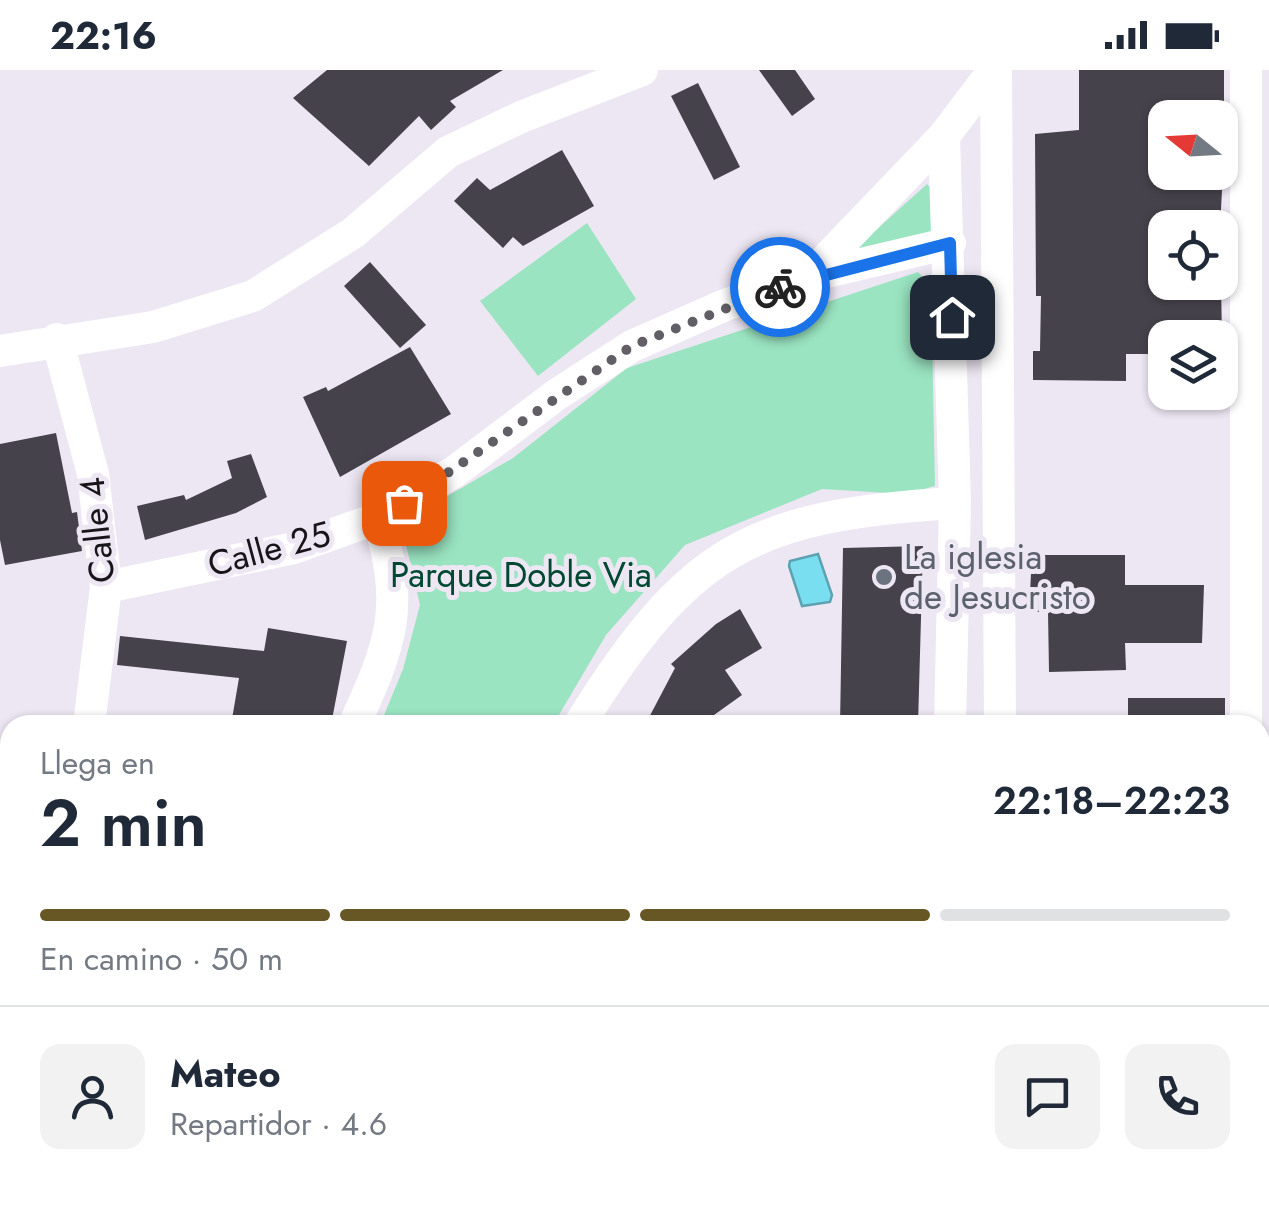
<!DOCTYPE html>
<html lang="es">
<meta charset="utf-8">
<style>
body{margin:0;font-family:Jost,sans-serif;background:#f2f2f3;color:#1f2937;height:100vh;display:flex;flex-direction:column;font-size:38px;white-space:nowrap}
*{box-sizing:border-box;margin:0}
p{font-size:32px;color:#747a83}
.icon{flex:none;width:55px;height:55px;fill:none;stroke:currentColor;stroke-width:2;stroke-linecap:round;stroke-linejoin:round}
.map{position:relative;flex:1;overflow:hidden}
.details{position:absolute;left:0px;top:645px;width:1270px;height:490px;display:flex;flex-direction:column;background:#fff;border-radius:30px 30px 0 0;box-shadow:0 2px 8px #0004}
.details>*{flex:none}
.needle{width:65px;rotate:288deg}
.fabs{position:absolute;left:1148px;top:30px;display:grid;gap:20px}
.fabs a{display:grid;place-items:center;width:90px;height:90px;border-radius:20px;background:#fff;box-shadow:0 2px 8px #0004;font-size:50px}
.pin{position:absolute;display:grid;place-items:center;width:85px;height:85px;color:#fff;margin:-42px;border-radius:20px;box-shadow:0 5px 15px #0006}
.courier{position:absolute;display:grid;place-items:center;width:100px;height:100px;margin:-50px;border:8px solid #1a73e8;border-radius:50%;background:#fff;color:#222;box-shadow:0 2px 12px #0007}
.head em{font-style:normal;font-weight:600}
.head div{display:flex;flex-direction:column-reverse}
.head{display:flex;align-items:center;justify-content:space-between;height:170px;padding:0 40px}
h1{font-size:65px;font-weight:600;line-height:75px}
.bar{display:grid;grid-template-columns:repeat(4,1fr);gap:15px 10px;align-content:center;height:120px;padding:0 40px}
.bar i{height:12px;border-radius:8px;background:#e0e1e3}
.bar .on{background:#665725}
.bar p{grid-column:span 4}
.line{display:flex;align-items:center;gap:25px;padding:0 40px;border-top:2px solid #e0e1e3}
.line div{flex:1}
.round{display:grid;place-items:center;flex:none;width:105px;height:105px;border-radius:20px;background:#f2f2f3}
.status{display:flex;justify-content:space-between;align-items:center;height:70px;padding:0 50px;background:#fff;direction:ltr}
.status svg{height:28px;fill:currentColor}
.map>svg:first-child{display:block}
.green{fill:#9ae4c1}
.water{fill:#7adef1;stroke:#5ca2b0;stroke-width:2.5}
.building{fill:#46424b}
.lines{fill:none;stroke-linecap:round;stroke-linejoin:round}
.street{stroke:#fff;stroke-width:32}
.done{stroke:#625e65;stroke-width:10;stroke-dasharray:0 18}
.route{stroke:#1a73e8;stroke-width:12}
.worship-dot{fill:#6b7280;stroke:#ede7f3;stroke-width:4}
.labels{text-anchor:middle;dominant-baseline:central;stroke-width:10;stroke-linejoin:round;paint-order:stroke}
.street-label{font-size:35px;fill:#171519;stroke:#ede7f3}
.worship-label{font-size:35px;fill:#5b616d;stroke:#ede7f3;text-anchor:start}
.park-label{font-size:35px;fill:#004831;stroke:#ede7f3}
</style>
<div class="status"><b>22:16</b><svg viewBox="0 0 49 12"><path d="M0 12V9h3v3zM5 12V6h3v6zM10 12V3h3v9zM15 12V0h3v12zM26 1h20v11H26zM47 4h2v5h-2z"/></svg></div>
<div class="map">
<svg width="1269" height="1135" viewBox="0 0 1269 1135">
<rect width="100%" height="100%" fill="#ede7f3"/>
<path class="green" d="M927,114L935,124L937,169L844,189Z
M587,153L636,229L538,306L480,231Z
M918,202L931,215L935,416L906,424L822,419L685,475L606,565L553,655H380L403,599L420,535L401,453L513,388L627,298Z"/>
<path class="water" d="M818,484L832,525L830,532L802,536L789,496L790,491Z"/>
<path class="building" d="M327,0H503L450,31L456,37L431,60L419,46L369,96L293,28Z
M759,0H795L815,29L792,46Z
M1079,0H1224V48H1165V102H1223L1220,158H1165V212H1221L1222,268H1165V284H1126V311L1033,310V281H1040L1041,226H1036L1035,64L1079,60Z
M698,13L740,97L714,110L671,26Z
M562,80L594,136L523,176L513,167L503,178L454,131L477,108L490,120Z
M370,192L426,255L400,278L344,216Z
M410,277L451,344L340,407L303,327L326,317L328,321Z
M56,363L72,443L77,442L82,481L5,495L0,470V374Z
M251,384L267,427L236,443L145,470L137,436L184,425L186,430L232,408L227,391Z
M923,476L918,655H840L843,478Z
M1032,485H1125V515H1204L1202,573H1125L1126,600L1049,602L1048,542H1029Z
M740,539L762,578L725,600L742,625L700,655H645L675,598L671,594L716,554Z
M268,558L347,571L331,655H231L239,608L117,595L120,566L264,581Z
M1128,628H1225V655H1128Z"/>
<g class="lines">
<path class="street" d="M996,0L1000,655
M944,66L955,433L950,655
M810,206L950,173
M57,269L93,404L106,517L89,655
M0,281L153,257L253,226L353,163L448,82L521,47L642,0
M106,517L294,478L378,448L454,402L556,325L632,276L725,235L810,206L944,66L994,0
M354,655C392,572 405,538 378,448
M579,655C688,480 750,445 955,433
M1246,655V0
M1260,952H1269
M0,1086L10,1031
M690,1125V1135
M1000,1125V1135
M1247,1125V1135
M258,1135L260,1125
M487,1135V1125
M954,1135V1125"/>
</g>
<g class="lines">
<path class="done" d="M404,433L632,276L780,217"/>
<path class="route" d="M780,217L950,173L952,247"/>
</g>
<circle class="worship-dot" cx="884" cy="507" r="10"/>
<g class="labels">
<g class="street-label">
<text transform="translate(97 460) rotate(-96)">Calle 4</text>
<text transform="translate(269 479) rotate(-15)">Calle 25</text>
</g>
<g class="worship-label">
<text x="904" y="487">La iglesia<tspan x="904" dy="40">de Jesucristo</tspan></text>
</g>
<g class="park-label">
<text x="521" y="505">Parque Doble Via</text>
</g>
</g>
</svg>
<div class="fabs">
<a><svg class="needle" viewBox="-14 -14 28 28"><path d="M0-13l5 13h-10z" fill="#e53935"/><path d="M0 13l5-13h-10z" fill="#747a83"/></svg></a>
<a><svg class="icon" aria-label="locate" viewBox="0 0 24 24"><circle cx="12" cy="12" r="6"/><path d="M12 2v4M12 18v4M2 12h4M18 12h4"/></svg></a>
<a><svg class="icon" aria-label="layers" viewBox="0 0 24 24"><path d="M12 4l9 5-9 5-9-5zM3 14l9 5 9-5"/></svg></a>
</div>
<div class="pin" style="left:404px;top:433px;background:#ea580c"><svg class="icon" aria-label="bag" viewBox="0 0 24 24"><path d="M5 8h14l-1 12H6zM9 8a3 3 0 0 1 6 0"/></svg></div>
<div class="pin" style="left:952px;top:247px;background:#1f2937"><svg class="icon" aria-label="home" viewBox="0 0 24 24"><path d="M3 11l9-7 9 7M6 9v11h12V9"/></svg></div>
<div class="courier" style="left:780px;top:217px"><svg class="icon" aria-label="bike" viewBox="0 0 24 24"><circle cx="6" cy="16" r="4"/><circle cx="18" cy="16" r="4"/><path d="M6 16l4-8h5l3 8M10 8l3 8H6M13 5h3"/></svg></div>
<section class="details">
<div class="head"><div><h1>2 min</h1><p>Llega en</p></div><em>22:18–22:23</em></div>
<div class="bar"><i class="on"></i><i class="on"></i><i class="on"></i><i></i><p>En camino · 50 m</p></div>
<div class="line" style="height:180px"><a class="round"><svg class="icon" aria-label="person" viewBox="0 0 24 24"><circle cx="12" cy="8" r="4"/><path d="M4 21q1-7 8-7t8 7"/></svg></a><div><b>Mateo</b><p>Repartidor · 4.6</p></div><a class="round"><svg class="icon" aria-label="chat" viewBox="0 0 24 24"><path d="M4 5h16v11H9l-5 4z"/></svg></a><a class="round"><svg class="icon" aria-label="phone" viewBox="0 0 24 24"><path d="M5 4h4l2 5-3 2q2 4 5 5l2-3 5 2v4C11 20 4 13 5 4z"/></svg></a></div>
</section>
</div>
